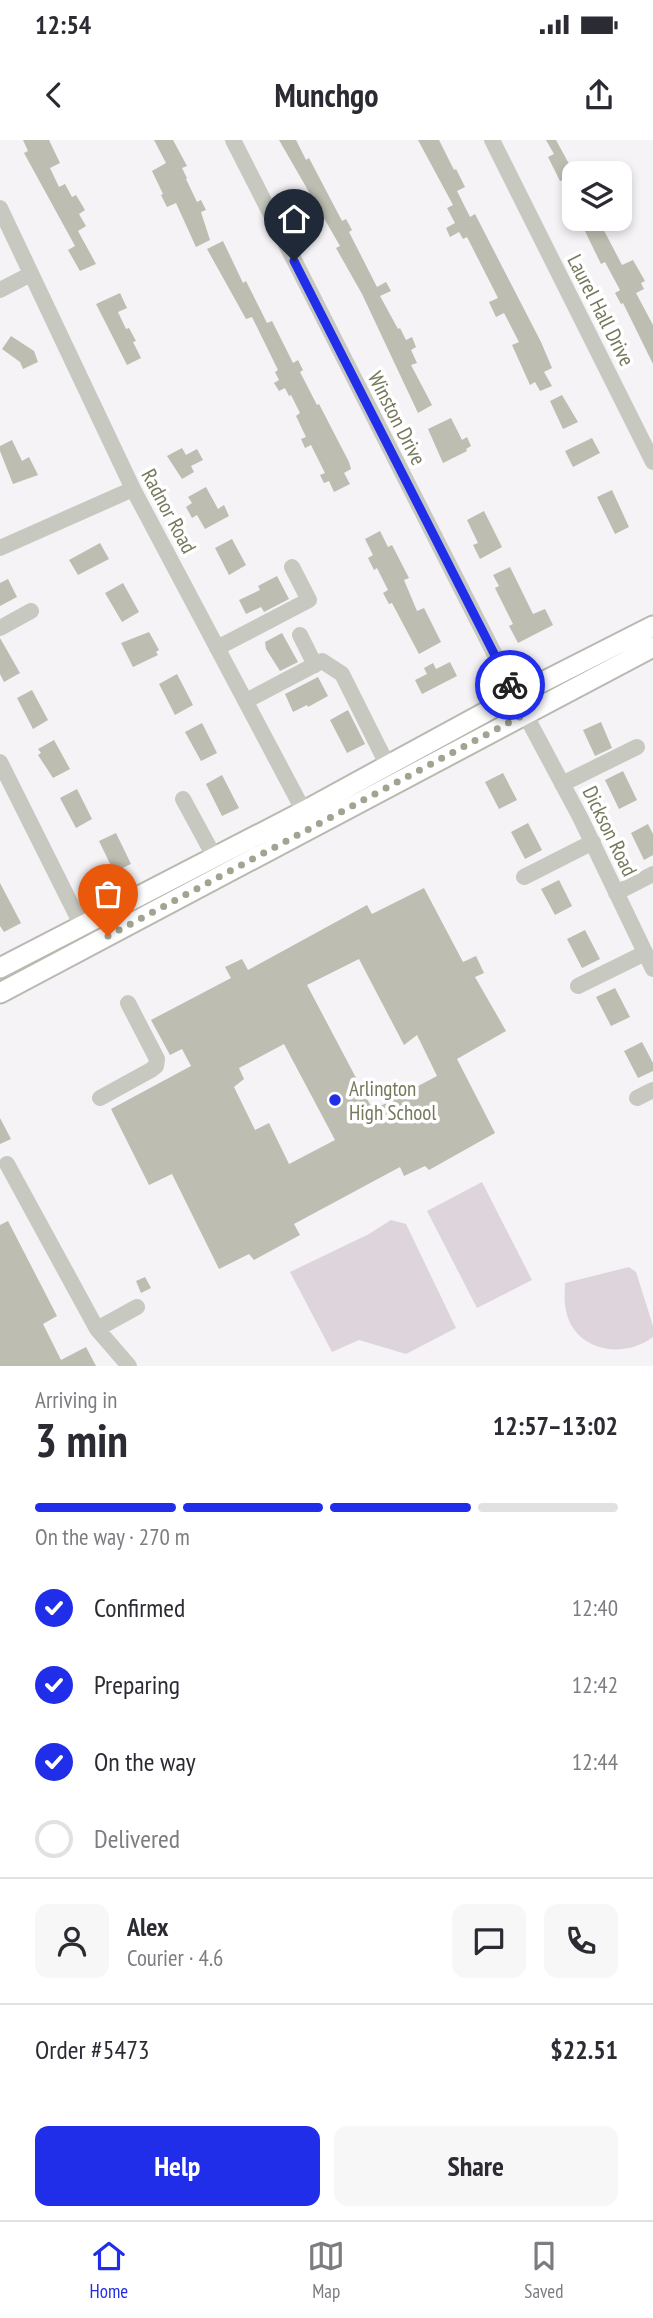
<!DOCTYPE html>
<meta charset="utf-8">
<style>
body{margin:0;font-family:"PT Sans Narrow",sans-serif;background:#f7f7f7;color:#2b2b33;height:100vh;display:flex;flex-direction:column;font-size:26px;white-space:nowrap}
*{box-sizing:border-box;margin:0}
p{font-size:23px;color:#7c7c81}
.icon{flex:none;width:38px;height:38px;fill:none;stroke:currentColor;stroke-width:2;stroke-linecap:round;stroke-linejoin:round}
.map{position:relative;height:1226px;overflow:hidden}
.details{display:flex;flex-direction:column;background:#fff;flex:1}
.details>*{flex:none}
.controls{position:absolute;left:562px;top:21px;display:grid;gap:14px}
.controls a{display:grid;place-items:center;width:70px;height:70px;border-radius:14px;background:#fff;box-shadow:0 4px 10px #0003;font-size:35px}
.pin{position:absolute;display:grid;place-items:center;width:60px;height:60px;color:#fff;margin:-72px -30px;border-radius:50% 50% 50% 0;rotate:-45deg;box-shadow:0 0 7px #0007}
.pin .icon{rotate:45deg}
.courier{position:absolute;display:grid;place-items:center;width:70px;height:70px;margin:-35px;border:5px solid #202ee9;border-radius:50%;background:#fff;color:#222;box-shadow:0 2px 9px #0007}
.head em{font-style:normal;font-weight:600}
.head div{display:flex;flex-direction:column-reverse}
.head{display:flex;align-items:center;justify-content:space-between;height:119px;padding:0 35px}
h1{font-size:46px;font-weight:600;line-height:52px}
.bar{display:grid;grid-template-columns:repeat(4,1fr);gap:10px 7px;align-content:center;height:84px;padding:0 35px}
.bar i{height:9px;border-radius:5px;background:#e1e1e2}
.bar .on{background:#202ee9}
.bar p{grid-column:span 4}
.line{display:flex;align-items:center;gap:18px;padding:0 35px;border-top:2px solid #e1e1e2}
.line div{flex:1}
.round{display:grid;place-items:center;flex:none;width:74px;height:74px;border-radius:14px;background:#f7f7f7}
ol{padding:0 35px;list-style:none}
li{display:flex;align-items:center;gap:21px;height:77px}
li p{margin-inline-start:auto}
li .icon{padding:7px;border-radius:50%;background:#202ee9;color:#fff;stroke-width:4}
li:last-child{color:#7c7c81}
li i{width:38px;height:38px;border:4px solid #e1e1e2;border-radius:50%}
.action{display:flex;gap:14px;margin-top:auto;padding:14px 35px}
.action a{flex:1;height:80px;border-radius:14px;background:#202ee9;color:#fff;font-size:28px;font-weight:600;line-height:80px;text-align:center}
.action a+a{background:#f7f7f7;color:#2b2b33}
.status{display:flex;justify-content:space-between;align-items:center;height:49px;padding:0 35px;background:#fff;direction:ltr}
.status svg{height:19px;fill:currentColor}
header{display:flex;justify-content:space-between;align-items:center;height:91px;padding:0 35px;background:#fff;font-size:32px;font-weight:600}
.tabs{display:flex;justify-content:space-around;align-items:center;height:98px;border-top:2px solid #e1e1e2;background:#fff;font-size:19px;color:#7c7c81}
.tabs a{display:grid;justify-items:center;gap:4px}
.tabs .on{color:#202ee9}
.map>svg:first-child{display:block}
.green{fill:#ded4db}
.building{fill:#bdbdb1;fill-rule:evenodd}
.lines{fill:none;stroke-linecap:round;stroke-linejoin:round}
.major-casing{stroke:#b8bab0;stroke-width:23}
.minor{stroke:#c7c9c1;stroke-width:16}
.major{stroke:#fff;stroke-width:19}
.done{stroke:#a2a492;stroke-width:7;stroke-dasharray:0 12.6}
.route{stroke:#202ee9;stroke-width:9}
.poi-dot{fill:#202ee9;stroke:#fff;stroke-width:2.5}
.labels{text-anchor:middle;dominant-baseline:central;stroke-width:7;stroke-linejoin:round;paint-order:stroke}
.street-label{font-size:21px;fill:#75795c;stroke:#fff}
.poi-label{font-size:21px;fill:#75795c;stroke:#fff;text-anchor:start}
</style>
<div class="status"><b>12:54</b><svg viewBox="0 0 49 12"><path d="M0 12V9h3v3zM5 12V6h3v6zM10 12V3h3v9zM15 12V0h3v12zM26 1h20v11H26zM47 4h2v5h-2z"/></svg></div>
<header><svg class="icon" aria-label="back" viewBox="0 0 24 24"><path d="M15 5l-7 7 7 7"/></svg>Munchgo<svg class="icon" aria-label="share" viewBox="0 0 24 24"><path d="M12 15V3M7 8l5-5 5 5M5 13v7h14v-7"/></svg></header>
<div class="map">
<svg width="653" height="1226" viewBox="0 0 653 1226">
<rect width="100%" height="100%" fill="#f5f3f6"/>
<path class="green" d="M482,1042L532,1140L477,1168L427,1071Z
M391,1080L406,1084L456,1188L406,1214L359,1200L332,1212L290,1132L369,1094Z
M629,1127L636,1132L653,1186V1197C621,1221 570,1210 565,1165C564,1158 565,1150 565,1143Z"/>
<path class="building" d="M23,0H49L60,23L50,28L59,47L65,44L72,57L76,55L85,70L79,74L86,86L78,91L96,124L80,131L68,110L75,106L24,13L28,11Z
M154,0H173L187,26L182,28L187,38L186,39L197,62L201,60L206,70L201,72L210,100L196,107L176,63L167,67L161,55L163,54L152,31L166,23Z
M279,0H296L306,20L309,18L342,81L346,79L352,90L349,92L377,147L386,142L391,151L380,156L398,189L400,188L406,200L412,197L416,207L411,210L417,223L411,225L432,265L418,273L362,154L336,108L340,106Z
M418,0H439L454,30L456,29L465,47L457,51L470,77L475,74L541,202L552,228L544,232L552,246L540,251L535,242L530,245L512,205L519,202L504,173L496,177L489,162L498,158L467,97L463,99L459,92L450,97L446,88L455,83L447,68L453,65Z
M546,0H556L574,33V64L563,40L560,41L548,17L554,14Z
M579,79H598L622,125L633,120L645,141L641,143L644,149L636,153L653,185V224L623,163L621,164L615,153L620,150L605,122L601,124Z
M223,101L243,143L246,141L267,183L272,181L293,223L298,220L303,230L300,232L317,265L319,264L349,322L351,329L344,333L350,344L334,352L329,341L324,343L320,335L325,333L311,305L305,308L301,299L306,297L296,276L300,273L291,255L289,256L285,248L279,251L274,243L279,240L275,232L278,230L252,177L246,179L207,109Z
M120,153L127,168L118,172L126,189L129,188L136,201L133,202L141,218L127,225L96,164Z
M11,196L34,211L38,222L23,229L20,222L2,209Z
M562,255L578,282L563,289L550,261Z
M451,278L462,300L467,297L471,306L466,309L467,311L443,323L428,289Z
M592,298L600,313L573,327L565,311Z
M12,300L22,321L29,317L38,335L13,344L0,311V306Z
M182,308L186,315L197,309L203,320L191,326L194,332L182,339L167,316Z
M206,347L218,369L224,365L229,376L205,389L197,375L192,378L186,367L192,363L188,357Z
M612,350L629,387L615,394L597,357Z
M484,371L502,407L480,419L473,405L478,403L467,380Z
M380,391L388,407L392,405L409,438L404,440L417,471L424,468L441,502L419,514L392,463L389,464L383,453L388,450L377,428L374,430L368,418L373,415L365,399Z
M232,399L246,425L229,435L215,408Z
M100,403L109,419L78,435L69,420Z
M510,427L533,474L545,469L553,485L518,503L509,486L513,484L495,448L499,446L493,435Z
M277,436L289,459L264,472L261,467L246,474L239,460L260,450L258,446Z
M8,439L17,457L0,466V443Z
M123,443L139,472L122,482L105,453Z
M149,492L159,510L156,512L158,515L133,527L121,503Z
M282,493L298,522L280,531L266,509L265,502Z
M0,498L20,533L4,542L0,534Z
M450,522L457,536L422,554L415,540L427,534L424,528L433,523L436,529Z
M177,534L193,565L175,575L159,544Z
M318,537L328,556L308,567L307,565L293,572L285,554Z
M32,550L48,580L33,589L17,558Z
M348,570L365,604L347,613L330,580Z
M601,582L612,608L595,616L583,590Z
M202,583L217,613L201,621L185,592Z
M54,600L70,629L53,638L38,615L41,613L38,609Z
M623,631L637,660L619,669L605,640Z
M503,633L517,660L499,669L485,642Z
M222,635L239,668L222,676L206,644Z
M77,649L92,679L76,688L60,658Z
M528,683L542,710L525,719L511,692Z
M648,684L653,694V715L644,720L631,693Z
M116,693L131,724L114,732L99,701Z
M559,740L572,766L555,775L541,749Z
M0,743L21,783L4,792L0,786Z
M424,748L463,822L476,816L484,833L475,837L506,891L457,919L495,993L429,1030L425,1026L404,1036L400,1027L294,1084L300,1095L254,1120L249,1114L219,1129L172,1034L149,1045L111,969L191,926L182,909L170,915L151,880L231,838L225,827L242,819L248,830L367,765L372,774ZM359,819L404,905L417,895L437,936L373,970L307,845ZM284,904L335,1000L289,1024L269,983L255,990L234,947L244,939L239,928Z
M585,790L600,819L582,828L567,799Z
M615,848L630,877L611,886L596,857Z
M642,902L653,923V931L638,938L624,911Z
M0,978L11,999L0,1004Z
M8,1081L57,1176L43,1184L61,1220L86,1207L96,1226H0V1085Z
M145,1137L151,1148L141,1153L136,1141Z"/>
<g class="lines">
<defs>
<path id="major" d="M0,828L304,671L515,556L653,486
M0,853L653,507"/>
</defs>
<use href="#major" class="major-casing"/>
<path class="minor" d="M233,0L525,574L580,677L653,829
M492,0L653,322
M0,68L133,349L309,681
M0,150L31,134
M0,408L133,349
M0,488L31,471
M300,495L315,525
M217,508L309,460L292,427
M246,561L322,521L342,534L388,626
M0,622L82,786
M562,644L637,607
M183,659L215,718
M524,737L593,702
M616,753L653,734
M578,846L645,813
M100,958L151,930L156,926L157,919L128,863
M637,958L653,950
M7,1024L97,1189L129,1226
M97,1189L137,1167"/>
<use href="#major" class="major"/>
</g>
<g class="lines">
<path class="done" d="M108,796L525,574L510,545"/>
<path class="route" d="M294,121L510,545"/>
</g>
<circle class="poi-dot" cx="335" cy="960" r="7"/>
<g class="labels">
<g class="street-label">
<text transform="translate(601 170) rotate(63)">Laurel Hall Drive</text>
<text transform="translate(397 278) rotate(63)">Winston Drive</text>
<text transform="translate(169 371) rotate(62)">Radnor Road</text>
<text transform="translate(610 691) rotate(64)">Dickson Road</text>
</g>
<g class="poi-label">
<text x="349" y="948">Arlington<tspan x="349" dy="24">High School</tspan></text>
</g>
</g>
</svg>
<div class="controls">
<a><svg class="icon" aria-label="layers" viewBox="0 0 24 24"><path d="M12 4l9 5-9 5-9-5zM3 14l9 5 9-5"/></svg></a>
</div>
<div class="pin" style="left:108px;top:796px;background:#ea580c"><svg class="icon" aria-label="bag" viewBox="0 0 24 24"><path d="M5 8h14l-1 12H6zM9 8a3 3 0 0 1 6 0"/></svg></div>
<div class="pin" style="left:294px;top:121px;background:#1f2937"><svg class="icon" aria-label="home" viewBox="0 0 24 24"><path d="M3 11l9-7 9 7M6 9v11h12V9"/></svg></div>
<div class="courier" style="left:510px;top:545px"><svg class="icon" aria-label="bike" viewBox="0 0 24 24"><circle cx="6" cy="16" r="4"/><circle cx="18" cy="16" r="4"/><path d="M6 16l4-8h5l3 8M10 8l3 8H6M13 5h3"/></svg></div>
</div>
<section class="details">
<div class="head"><div><h1>3 min</h1><p>Arriving in</p></div><em>12:57–13:02</em></div>
<div class="bar"><i class="on"></i><i class="on"></i><i class="on"></i><i></i><p>On the way · 270 m</p></div>
<ol>
<li><svg class="icon" aria-label="check" viewBox="0 0 24 24"><path d="M5 12l5 5 9-10"/></svg>Confirmed<p>12:40</p></li>
<li><svg class="icon" aria-label="check" viewBox="0 0 24 24"><path d="M5 12l5 5 9-10"/></svg>Preparing<p>12:42</p></li>
<li><svg class="icon" aria-label="check" viewBox="0 0 24 24"><path d="M5 12l5 5 9-10"/></svg>On the way<p>12:44</p></li>
<li><i></i>Delivered</li>
</ol>
<div class="line" style="height:126px"><a class="round"><svg class="icon" aria-label="person" viewBox="0 0 24 24"><circle cx="12" cy="8" r="4"/><path d="M4 21q1-7 8-7t8 7"/></svg></a><div><b>Alex</b><p>Courier · 4.6</p></div><a class="round"><svg class="icon" aria-label="chat" viewBox="0 0 24 24"><path d="M4 5h16v11H9l-5 4z"/></svg></a><a class="round"><svg class="icon" aria-label="phone" viewBox="0 0 24 24"><path d="M5 4h4l2 5-3 2q2 4 5 5l2-3 5 2v4C11 20 4 13 5 4z"/></svg></a></div>
<div class="line" style="height:91px"><div>Order #5473</div><b>$22.51</b></div>
<div class="action"><a>Help</a><a>Share</a></div>
</section>
<nav class="tabs">
<a class="on"><svg class="icon" aria-label="home" viewBox="0 0 24 24"><path d="M3 11l9-7 9 7M6 9v11h12V9"/></svg>Home</a>
<a><svg class="icon" aria-label="map" viewBox="0 0 24 24"><path d="M3 6l6-2 6 2 6-2v14l-6 2-6-2-6 2zM9 4v14M15 6v14"/></svg>Map</a>
<a><svg class="icon" aria-label="saved" viewBox="0 0 24 24"><path d="M7 4h10v16l-5-4-5 4z"/></svg>Saved</a>
</nav>
